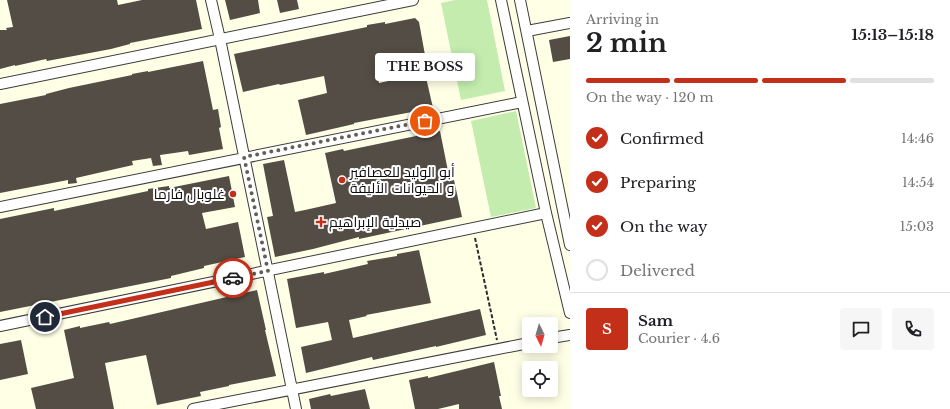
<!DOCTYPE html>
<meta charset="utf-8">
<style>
body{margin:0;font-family:"Libre Baskerville",Cairo,serif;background:#f6f6f6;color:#202124;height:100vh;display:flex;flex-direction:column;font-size:15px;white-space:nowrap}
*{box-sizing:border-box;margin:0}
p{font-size:13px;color:#757577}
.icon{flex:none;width:22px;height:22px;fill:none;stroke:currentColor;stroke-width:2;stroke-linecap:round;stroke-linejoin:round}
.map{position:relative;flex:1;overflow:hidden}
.side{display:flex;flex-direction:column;background:#fff;width:380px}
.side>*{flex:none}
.needle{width:26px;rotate:175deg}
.fabs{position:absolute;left:522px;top:317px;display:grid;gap:8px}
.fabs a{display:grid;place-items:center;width:36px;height:36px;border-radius:4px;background:#fff;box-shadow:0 2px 10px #0003;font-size:20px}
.pin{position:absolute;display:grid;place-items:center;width:34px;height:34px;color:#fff;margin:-17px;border:2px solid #fff;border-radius:50%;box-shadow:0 1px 4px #0007}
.courier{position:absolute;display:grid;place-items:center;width:40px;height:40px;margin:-20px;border:3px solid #c32f18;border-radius:50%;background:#fff;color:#222;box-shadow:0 1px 5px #0007}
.bubble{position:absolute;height:28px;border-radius:4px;background:#fff;box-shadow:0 2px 10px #0003;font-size:13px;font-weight:700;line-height:28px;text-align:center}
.head em{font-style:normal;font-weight:700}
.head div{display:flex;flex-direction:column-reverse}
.head{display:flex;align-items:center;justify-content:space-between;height:68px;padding:0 16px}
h1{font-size:26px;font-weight:700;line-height:30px}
.bar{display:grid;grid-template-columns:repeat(4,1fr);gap:6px 4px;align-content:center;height:48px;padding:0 16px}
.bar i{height:5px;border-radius:3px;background:#e0e0e0}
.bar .selected{background:#c32f18}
.bar p{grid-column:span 4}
.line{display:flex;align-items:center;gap:10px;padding:0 16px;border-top:1px solid #e0e0e0}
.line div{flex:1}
.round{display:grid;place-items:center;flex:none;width:42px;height:42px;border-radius:4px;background:#f6f6f6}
ol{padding:0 16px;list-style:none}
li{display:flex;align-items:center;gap:12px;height:44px}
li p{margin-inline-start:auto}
li .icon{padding:4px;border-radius:50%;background:#c32f18;color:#fff;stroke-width:4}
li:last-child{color:#757577}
li i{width:22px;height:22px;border:2px solid #e0e0e0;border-radius:50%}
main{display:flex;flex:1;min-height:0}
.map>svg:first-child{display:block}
.green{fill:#c3ecae}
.building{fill:#534d45}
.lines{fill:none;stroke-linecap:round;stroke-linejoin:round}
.minor-casing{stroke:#3d3d3d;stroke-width:12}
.path{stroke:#2c2c2c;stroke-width:2;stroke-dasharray:4 2;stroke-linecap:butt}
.minor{stroke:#fff;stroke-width:10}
.done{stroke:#606057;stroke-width:4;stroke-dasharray:0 7.2}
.route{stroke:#c32f18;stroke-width:5}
.poi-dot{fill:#c32f18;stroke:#fff;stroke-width:1.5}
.labels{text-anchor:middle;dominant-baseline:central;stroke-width:4;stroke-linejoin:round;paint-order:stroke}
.poi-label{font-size:14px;fill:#0a0a0a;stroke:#fff;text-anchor:start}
</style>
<main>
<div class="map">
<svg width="570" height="409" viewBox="0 0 570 409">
<rect width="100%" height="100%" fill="#ffffe6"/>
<path class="green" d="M455,0H487L505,91L461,100L441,3Z
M516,111L536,208L491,217L471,121Z"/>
<path class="building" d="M7,0H117L118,5L142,0H196L202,29L130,43V44L111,49L47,61L46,59L15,66V65L0,69V30H7L6,28L13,27Z
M225,0H258L260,13L230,20Z
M277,0H297L299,9L280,13Z
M415,18L419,22L425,55L375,65L379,83L425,73L433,108L354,123V124L306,135L298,100L327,93L324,76L280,85L279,84L243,92L234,54L367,27V25L385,22V24Z
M570,36V59L553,62L549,40Z
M203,61L213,110L218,109L221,127L219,128L223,149L189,155L188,151L160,155L162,165L153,166L151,158L132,161L133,165L76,178L77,183L68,184V180L0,193V104L46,95V94L69,88L132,75V74L148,71V72Z
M440,131L450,181L454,180L462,217L359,239V237L313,249L275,257L267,217L273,216L263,164L284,160L295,212L305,210L336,203L325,153L343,149L344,151Z
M229,176L235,207L202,213L206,229L238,222L245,257L204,266V268L171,276V278L0,312V219L54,208V211L148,191V189L169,186V188Z
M419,250L431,303L366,315L367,316L349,320L353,338L480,309L486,335L436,347V346L373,360L372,357L306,373L301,347L332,340L328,322L296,328L287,279L324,272V274L368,264L367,261L397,256V254Z
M257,290L266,330H265L276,376L229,385V386L200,392L201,396L157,405L146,355L105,363L114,409H36L31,388L74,378L64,330L80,326V328L109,322L110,324Z
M21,340L28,374L0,380V344Z
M494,362L501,396H499L502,409H459V404L438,409H415L409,380L428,376V378Z
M365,389L370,409H311L309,399L330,394L331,396Z"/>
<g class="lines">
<defs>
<path id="minor" d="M211,0L220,39L296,409
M501,0L546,213L570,313
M520,0L570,245
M527,31L570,23
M0,84L413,0
M0,207L522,102
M0,326L546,213
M551,338L570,335
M193,409L529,343"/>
</defs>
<use href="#minor" class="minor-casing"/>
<path class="path" d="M475,238L497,340"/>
<use href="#minor" class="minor"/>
</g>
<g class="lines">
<path class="done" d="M233,278L268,271L244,157L425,121"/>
<path class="route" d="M45,317L233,278"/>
</g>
<g class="poi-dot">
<circle cx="342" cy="180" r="4"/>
<circle cx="233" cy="194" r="4"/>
<path d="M319 216h4v4h4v4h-4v4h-4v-4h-4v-4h4z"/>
</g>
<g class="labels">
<g class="poi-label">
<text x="350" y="172">أبو الوليد للعصافير<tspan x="350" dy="16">و الحيوانات الأليفة</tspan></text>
<text x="225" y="194" text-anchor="end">غلوبال فارما</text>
<text x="329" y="222">صيدلية الإبراهيم</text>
</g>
</g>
</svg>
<div class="fabs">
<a><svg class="needle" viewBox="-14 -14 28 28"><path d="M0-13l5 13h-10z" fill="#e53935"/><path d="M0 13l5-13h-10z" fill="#757577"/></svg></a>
<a><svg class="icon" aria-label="locate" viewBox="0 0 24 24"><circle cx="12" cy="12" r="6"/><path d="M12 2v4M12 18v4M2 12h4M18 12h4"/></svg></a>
</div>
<div class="pin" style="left:425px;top:121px;background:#ea580c"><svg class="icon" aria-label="bag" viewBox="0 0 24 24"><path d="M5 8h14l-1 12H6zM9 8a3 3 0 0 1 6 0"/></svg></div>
<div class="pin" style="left:45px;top:317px;background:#1f2937"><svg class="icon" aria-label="home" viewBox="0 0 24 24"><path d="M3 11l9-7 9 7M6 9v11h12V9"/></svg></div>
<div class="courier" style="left:233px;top:278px"><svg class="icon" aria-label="car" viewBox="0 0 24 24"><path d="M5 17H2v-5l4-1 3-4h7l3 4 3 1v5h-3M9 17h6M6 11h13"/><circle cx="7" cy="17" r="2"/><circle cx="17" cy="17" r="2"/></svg></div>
<div class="bubble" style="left:375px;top:53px;width:100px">THE BOSS</div>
</div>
<section class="side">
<div class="head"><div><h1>2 min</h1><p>Arriving in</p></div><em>15:13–15:18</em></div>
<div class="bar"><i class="selected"></i><i class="selected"></i><i class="selected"></i><i></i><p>On the way · 120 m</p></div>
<ol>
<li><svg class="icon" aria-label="check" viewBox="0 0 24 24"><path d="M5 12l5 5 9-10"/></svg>Confirmed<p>14:46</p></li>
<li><svg class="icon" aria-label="check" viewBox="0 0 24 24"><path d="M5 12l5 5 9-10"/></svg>Preparing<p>14:54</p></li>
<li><svg class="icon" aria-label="check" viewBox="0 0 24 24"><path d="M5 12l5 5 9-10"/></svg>On the way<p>15:03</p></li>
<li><i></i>Delivered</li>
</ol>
<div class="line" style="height:72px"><b class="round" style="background:#c32f18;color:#fff">S</b><div><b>Sam</b><p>Courier · 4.6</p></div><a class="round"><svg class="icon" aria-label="chat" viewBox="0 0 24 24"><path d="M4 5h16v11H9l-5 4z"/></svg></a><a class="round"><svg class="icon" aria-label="phone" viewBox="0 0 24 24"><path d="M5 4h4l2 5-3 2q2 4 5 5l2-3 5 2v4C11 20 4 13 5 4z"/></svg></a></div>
</section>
</main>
